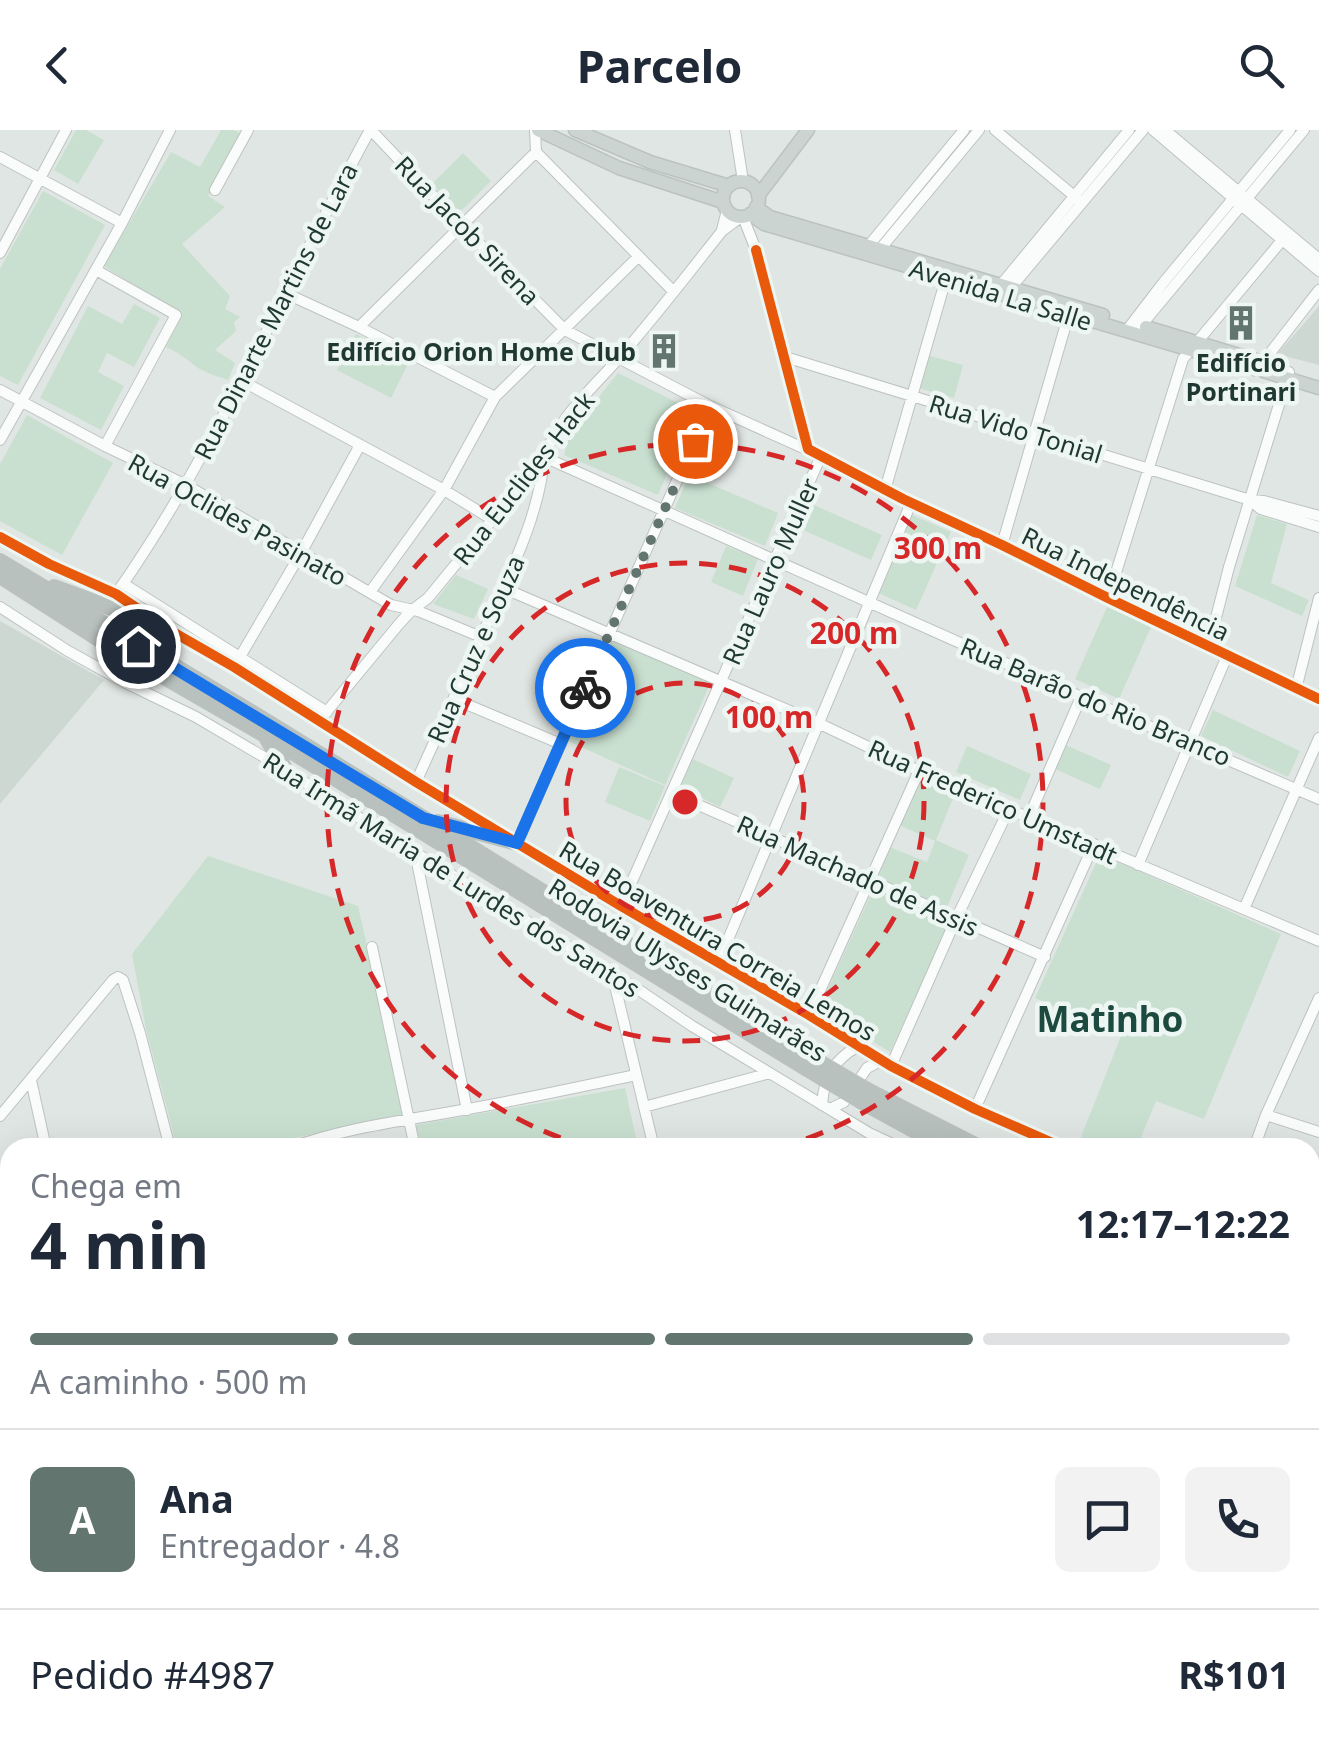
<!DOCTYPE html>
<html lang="pt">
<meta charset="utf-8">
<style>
body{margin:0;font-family:"Noto Sans",sans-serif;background:#f2f2f3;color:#1f2937;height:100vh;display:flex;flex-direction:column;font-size:38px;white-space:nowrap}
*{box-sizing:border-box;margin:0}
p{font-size:32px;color:#747a83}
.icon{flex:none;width:55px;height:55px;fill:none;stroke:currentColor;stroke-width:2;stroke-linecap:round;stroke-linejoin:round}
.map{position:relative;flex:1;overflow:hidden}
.panel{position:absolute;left:0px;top:1008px;width:1320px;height:622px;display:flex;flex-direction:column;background:#fff;border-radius:30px 30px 0 0;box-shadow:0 10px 40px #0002}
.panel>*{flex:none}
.pin{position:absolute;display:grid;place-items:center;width:85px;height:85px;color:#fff;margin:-42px;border:5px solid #fff;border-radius:50%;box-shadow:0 2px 10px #0007}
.courier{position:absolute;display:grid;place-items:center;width:100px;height:100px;margin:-50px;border:8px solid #1a73e8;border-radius:50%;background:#fff;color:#222;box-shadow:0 2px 12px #0007}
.overview em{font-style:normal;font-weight:700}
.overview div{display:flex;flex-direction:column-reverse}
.overview{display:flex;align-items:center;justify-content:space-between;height:170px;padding:0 30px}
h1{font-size:65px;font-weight:700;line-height:75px}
.bar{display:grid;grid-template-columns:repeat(4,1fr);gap:15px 10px;align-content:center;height:120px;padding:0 30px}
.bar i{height:12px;border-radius:8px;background:#e0e1e3}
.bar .on{background:#63756f}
.bar p{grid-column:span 4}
.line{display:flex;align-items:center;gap:25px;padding:0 30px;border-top:2px solid #e0e1e3}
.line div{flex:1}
.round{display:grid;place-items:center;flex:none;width:105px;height:105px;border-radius:15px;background:#f2f2f3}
header{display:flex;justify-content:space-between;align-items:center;height:130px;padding:0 30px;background:#fff;font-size:45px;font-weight:700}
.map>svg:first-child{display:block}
.built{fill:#ced8d3}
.green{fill:#c9e0d0}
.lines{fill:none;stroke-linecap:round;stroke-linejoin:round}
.stream{stroke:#a0ced5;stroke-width:2.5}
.minor-casing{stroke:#bdc3c0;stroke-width:12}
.major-casing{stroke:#bac3c0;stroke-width:15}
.highway-casing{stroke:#bac3c0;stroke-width:16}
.minor{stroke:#fafbfb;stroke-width:10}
.major{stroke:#ccd4d1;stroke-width:12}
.highway{stroke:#b8c1be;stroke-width:14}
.highway-bridge-casing{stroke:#bac3c0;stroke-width:16;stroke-linecap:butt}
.highway-bridge{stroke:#b8c1be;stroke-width:14}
.cycleway-casing{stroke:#edf6f2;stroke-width:16}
.cycleway{stroke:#e8590c;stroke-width:10}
.done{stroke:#63756f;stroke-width:10;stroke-dasharray:0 18}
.route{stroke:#1a73e8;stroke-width:12}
.ring{fill:none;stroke:#d62828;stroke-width:5;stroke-dasharray:18 12}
.labels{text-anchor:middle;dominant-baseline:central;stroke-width:9;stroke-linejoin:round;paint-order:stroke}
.street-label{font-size:25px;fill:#1f3831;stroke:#edf6f2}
.poi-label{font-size:25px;font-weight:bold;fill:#1f3831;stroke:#edf6f2;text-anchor:end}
.district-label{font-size:35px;font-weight:bold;fill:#1c4a3e;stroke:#edf6f2}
.centre{fill:#d62828;stroke:#edf6f2;stroke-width:5}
.ring-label{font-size:30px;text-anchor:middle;font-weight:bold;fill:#d62828;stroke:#edf6f2;stroke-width:9;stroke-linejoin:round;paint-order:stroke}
</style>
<header><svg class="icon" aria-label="back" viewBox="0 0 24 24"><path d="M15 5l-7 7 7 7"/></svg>Parcelo<svg class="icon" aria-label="search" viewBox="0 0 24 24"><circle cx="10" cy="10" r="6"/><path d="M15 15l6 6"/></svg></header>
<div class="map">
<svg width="1319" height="1629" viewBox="0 0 1319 1629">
<rect width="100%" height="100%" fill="#e0e6e3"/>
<path class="built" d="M1319,176V235L1277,224L1301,197Z
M0,491L104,550L0,674Z"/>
<path class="green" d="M76,0H86L104,10L78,54L54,40Z
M221,0H234L241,4L208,66L225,77L182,114L230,166L225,179L240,187L234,192L236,201L215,220L235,233L228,250C217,246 205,243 195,236C185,228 178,222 166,217L181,185L104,136L171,22L200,37Z
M463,23L491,51L462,80L457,79L432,54Z
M43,61L105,95L18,255L0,246V139Z
M134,174L160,188L134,237L107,223L98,242L124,256L101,300L40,268L88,176L122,194Z
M356,204L409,232L391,268L337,240Z
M927,225L963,235L954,268L918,258Z
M618,243L694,281L658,365L564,325L570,303Z
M27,285L113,333L62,425L0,391V334Z
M689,345L778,383L765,416L675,378Z
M807,372L882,405L871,430L796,397Z
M910,384L951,402L916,480L876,462Z
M1257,385L1287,394L1271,453L1309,470L1302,486L1235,456Z
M726,416L758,429L743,466L711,452Z
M456,445L488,459L474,489L433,474Z
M1107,477L1151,497L1119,569L1075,549Z
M615,508L711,552L665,655L568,611Z
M1213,580L1300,621L1288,647L1201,606Z
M1066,615L1111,635L1100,659L1055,639Z
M967,616L1031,644L1020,670L956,642Z
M693,629L734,648L720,677L680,657Z
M619,637L665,656L650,691L605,672Z
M920,645L956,661L936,710L969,725L947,777L876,747L889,717L927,732L935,711L899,695Z
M1100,724L1281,804L1204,989L1156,971L1137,1017H1108L1081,1007L1121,906L1035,868Z
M208,726L358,776L405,985L250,1017H177L146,899L132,824Z
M874,758L950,793L890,922L819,878Z
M625,958L638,1017H421L416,995Z
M0,1424L10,1433V1620H150L156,1629H3L0,1624Z
M1310,1438L1319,1442V1629H1164L1171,1620H1310Z"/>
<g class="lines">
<path class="stream" d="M1310,1476L1317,1483L1319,1494"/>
<defs>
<path id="minor" d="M371,0L461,95L565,200L710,276L821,326L903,369L1002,415L1108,468L1319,569
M535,0L536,22L674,162
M735,0L743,51
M995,0L1079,70
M1153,0L1319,141
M1165,0L1319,129
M0,27L122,93
M215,60L248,0
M743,87L756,120L808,319
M722,100L727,80
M868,120L870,114L964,0
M0,123L66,0
M879,126L881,118L979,0
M96,140L176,185L105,316
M999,157L1129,0
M1009,160L1143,0
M285,163L359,197L495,267
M359,197L536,22
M1139,198L1304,0
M1127,200L1163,153L1290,0
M782,226L1250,370L1264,371L1319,386
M1263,232L1319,160
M242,251L444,360L493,390
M0,260L105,316L186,355L391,475L418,481L481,507
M0,310L122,93L170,0
M544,327L1081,567L1319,669
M885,360L947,145
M1251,371L1261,379L1319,397
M0,407L49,434L116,464L166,498L234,537L416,652L621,776L809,885L891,936L975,979L1064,1018
M1002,415L1070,180
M124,454L327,582
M503,458L818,593L919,641L1319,811
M370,462L444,360L495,267L638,127
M116,464C218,319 285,154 370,0
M1108,468L1183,229L1288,103
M0,477L68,521L126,553L196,587L286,640L372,696L636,858L692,896L869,1003L901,1018
M1209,515L1229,437L1289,242
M234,537L301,423L360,315
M1296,559L1319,468
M454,569L561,614
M319,591L399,494L411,481L428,468L544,327C559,287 591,260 619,228C655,187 688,144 722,101L741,87
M416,652C439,602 460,553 483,503C507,448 539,389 544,328
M671,663L1045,827
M1029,687L1081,567
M517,713L710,276
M415,722L467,980
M1138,735L1227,526
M621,776L821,326
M1244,779L1319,608
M372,817L415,1018
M719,831L911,373
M612,843L654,1018
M809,885L919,641
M891,936L956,789L1009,679
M31,950L46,1018
M822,975C824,946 833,931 858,916
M644,977L770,943
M830,979L844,972L867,938L882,930
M975,979L1094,714
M1266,985L1319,1002
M0,986L113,850L118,847L123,850L140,903L170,1018
M290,1018C346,997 404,991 462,980C520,970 578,957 636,945
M1254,1018L1266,985L1319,868
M0,1078L10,1075
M1310,1097L1319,1100
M1310,1180L1319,1184
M1310,1238L1319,1228
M1310,1256L1319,1246
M0,1333L10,1331
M557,1620L559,1629
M902,1629L930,1620"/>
<path id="major" d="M538,0L619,38L723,72
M575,0L650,32L729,56
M723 69a18 18 0 1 1 36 0a18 18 0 1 1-36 0Z
M758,66L808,0
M756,77L770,87L1103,185
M750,84L764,94L1255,239
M1146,197L1259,231
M1263,241L1319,258"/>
<path id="highway" d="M0,431L263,589L814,929
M0,446L100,510L263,604L807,939
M54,457L166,498
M267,609L286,640
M438,692L517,713
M867,960L981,1018
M862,972L946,1018
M1310,1132L1319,1138
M1310,1152L1319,1155
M1310,1171L1319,1177"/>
</defs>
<use href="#minor" class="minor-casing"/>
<use href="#major" class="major-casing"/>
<use href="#highway" class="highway-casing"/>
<use href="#minor" class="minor"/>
<use href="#major" class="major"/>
<use href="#highway" class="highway"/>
<defs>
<path id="highway-bridge" d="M814,929L867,960
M807,939L862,972"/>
</defs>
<use href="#highway-bridge" class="highway-bridge-casing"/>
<use href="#highway-bridge" class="highway-bridge"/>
<defs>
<path id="cycleway" d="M756,120L808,319L903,369L1002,415L1108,468L1319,569
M0,407L49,434L116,464L166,498L234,537L416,652L621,776L809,885L891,936L975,979L1064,1018"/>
</defs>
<use href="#cycleway" class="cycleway-casing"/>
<use href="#cycleway" class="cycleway"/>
</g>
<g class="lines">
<path class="done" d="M585,558L695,311"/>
<path class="route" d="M138,516L423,688L517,713L585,558"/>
</g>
<g class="ring">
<circle cx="685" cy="672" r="119"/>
<circle cx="685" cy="672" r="239"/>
<path d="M589 1017A358 358 0 1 1 781 1017"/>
</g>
<defs>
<symbol id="building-bare" viewBox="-9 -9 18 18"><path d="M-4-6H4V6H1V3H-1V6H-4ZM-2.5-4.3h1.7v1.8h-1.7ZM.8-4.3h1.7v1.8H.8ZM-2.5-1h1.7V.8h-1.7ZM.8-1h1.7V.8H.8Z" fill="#63756f" stroke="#edf6f2" stroke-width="2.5" paint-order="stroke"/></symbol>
</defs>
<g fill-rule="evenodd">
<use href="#building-bare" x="1216" y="168" width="50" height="50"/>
<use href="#building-bare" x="639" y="196" width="50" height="50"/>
</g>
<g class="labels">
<g class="street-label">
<text transform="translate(468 100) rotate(46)">Rua Jacob Sirena</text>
<text transform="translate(1001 164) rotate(17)">Avenida La Salle</text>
<text transform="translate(275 181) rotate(-63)">Rua Dinarte Martins de Lara</text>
<text transform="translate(1016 298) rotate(17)">Rua Vido Tonial</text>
<text transform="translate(523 348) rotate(-52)">Rua Euclides Hack</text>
<text transform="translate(238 389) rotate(29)">Rua Oclides Pasinato</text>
<text transform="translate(770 441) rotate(-66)">Rua Lauro Muller</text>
<text transform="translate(1126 453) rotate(26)">Rua Independência</text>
<text transform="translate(475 519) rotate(-66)">Rua Cruz e Souza</text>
<text transform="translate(1096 571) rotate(23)">Rua Barão do Rio Branco</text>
<text transform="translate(993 671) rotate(24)">Rua Frederico Umstadt</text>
<text transform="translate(452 744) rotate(32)">Rua Irmã Maria de Lurdes dos Santos</text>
<text transform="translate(858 745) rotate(24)">Rua Machado de Assis</text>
<text transform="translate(718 810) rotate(31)">Rua Boaventura Correia Lemos</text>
<text transform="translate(688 839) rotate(32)">Rodovia Ulysses Guimarães</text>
</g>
<g class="poi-label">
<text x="636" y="221">Edifício Orion Home Club</text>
<text x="1241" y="232" text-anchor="middle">Edifício<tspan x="1241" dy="29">Portinari</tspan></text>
</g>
<g class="district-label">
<text x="1110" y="888">Matinho</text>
</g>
</g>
<circle cx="685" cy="672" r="15" class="centre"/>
<g class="ring-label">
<text x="938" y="429">300 m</text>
<text x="854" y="514">200 m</text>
<text x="769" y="598">100 m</text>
</g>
</svg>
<div class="pin" style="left:695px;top:311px;background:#ea580c"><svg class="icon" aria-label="bag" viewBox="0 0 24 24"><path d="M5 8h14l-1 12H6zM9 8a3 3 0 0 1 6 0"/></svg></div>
<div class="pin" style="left:138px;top:516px;background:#1f2937"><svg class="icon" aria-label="home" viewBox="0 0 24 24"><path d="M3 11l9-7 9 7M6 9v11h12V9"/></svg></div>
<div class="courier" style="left:585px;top:558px"><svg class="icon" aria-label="bike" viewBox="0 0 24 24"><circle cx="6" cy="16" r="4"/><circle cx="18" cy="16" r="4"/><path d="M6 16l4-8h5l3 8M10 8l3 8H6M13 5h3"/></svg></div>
<section class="panel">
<div class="overview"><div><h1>4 min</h1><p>Chega em</p></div><em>12:17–12:22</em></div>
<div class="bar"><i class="on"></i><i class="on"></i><i class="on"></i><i></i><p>A caminho · 500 m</p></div>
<div class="line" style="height:180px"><b class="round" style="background:#63756f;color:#fff">A</b><div><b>Ana</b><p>Entregador · 4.8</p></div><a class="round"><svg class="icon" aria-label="chat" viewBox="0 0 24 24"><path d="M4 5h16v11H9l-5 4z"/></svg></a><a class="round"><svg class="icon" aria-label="phone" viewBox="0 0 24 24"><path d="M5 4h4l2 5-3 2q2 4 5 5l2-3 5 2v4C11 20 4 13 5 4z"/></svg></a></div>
<div class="line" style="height:130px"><div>Pedido #4987</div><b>R$101</b></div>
</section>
</div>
